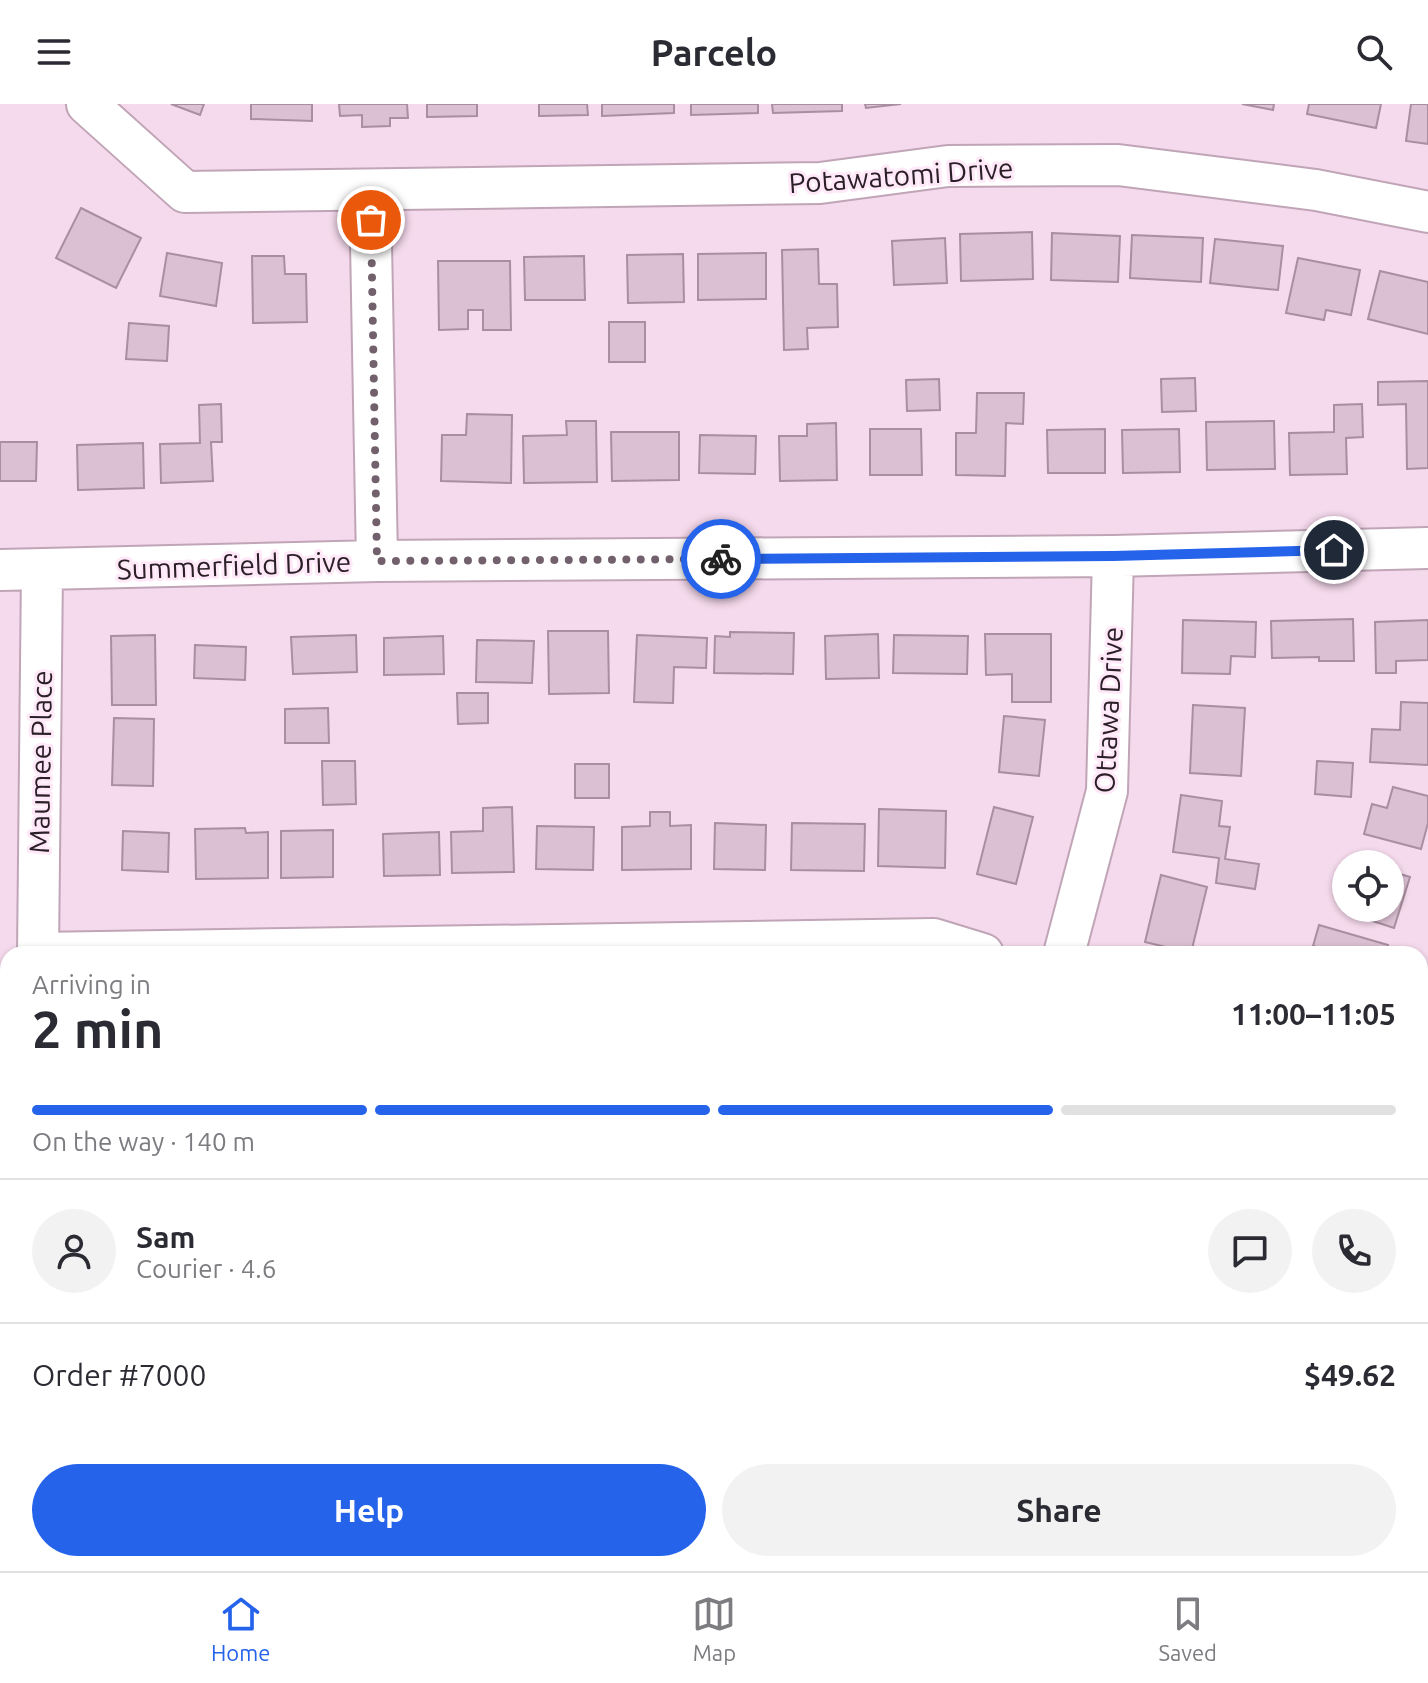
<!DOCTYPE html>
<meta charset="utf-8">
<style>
body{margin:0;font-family:Ubuntu,sans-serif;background:#f2f2f3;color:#2b2b33;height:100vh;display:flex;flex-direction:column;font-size:30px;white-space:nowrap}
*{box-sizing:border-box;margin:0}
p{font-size:26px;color:#7c7c81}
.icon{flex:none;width:44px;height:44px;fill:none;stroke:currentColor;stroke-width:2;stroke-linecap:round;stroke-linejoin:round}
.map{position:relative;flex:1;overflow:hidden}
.side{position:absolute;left:0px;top:842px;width:1428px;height:626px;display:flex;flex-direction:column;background:#fff;border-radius:24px 24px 0 0;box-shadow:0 2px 6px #0004}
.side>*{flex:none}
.controls{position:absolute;left:1332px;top:746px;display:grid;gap:16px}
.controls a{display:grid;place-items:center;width:72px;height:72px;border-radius:50%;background:#fff;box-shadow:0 2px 6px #0004;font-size:40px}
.pin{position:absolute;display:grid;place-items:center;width:68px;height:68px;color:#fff;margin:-34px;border:4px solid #fff;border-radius:50%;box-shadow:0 2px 8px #0007}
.courier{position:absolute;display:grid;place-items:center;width:80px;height:80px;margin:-40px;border:6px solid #2563eb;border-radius:50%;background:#fff;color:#222;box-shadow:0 2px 10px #0007}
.overview em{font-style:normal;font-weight:700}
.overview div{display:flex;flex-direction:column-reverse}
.overview{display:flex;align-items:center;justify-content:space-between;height:136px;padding:0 32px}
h1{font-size:52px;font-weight:700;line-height:60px}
.bar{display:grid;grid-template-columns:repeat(4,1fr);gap:12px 8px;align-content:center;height:96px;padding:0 32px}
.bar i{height:10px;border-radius:6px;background:#e1e1e2}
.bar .selected{background:#2563eb}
.bar p{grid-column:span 4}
.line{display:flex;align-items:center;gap:20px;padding:0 32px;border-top:2px solid #e1e1e2}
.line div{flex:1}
.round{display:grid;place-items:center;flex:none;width:84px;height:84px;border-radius:42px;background:#f2f2f3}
.cta{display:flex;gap:16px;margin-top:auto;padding:16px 32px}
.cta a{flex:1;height:92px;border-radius:48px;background:#2563eb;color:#fff;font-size:32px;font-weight:700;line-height:92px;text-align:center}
.cta a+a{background:#f2f2f3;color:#2b2b33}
header{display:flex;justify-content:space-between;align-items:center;height:104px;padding:0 32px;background:#fff;font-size:36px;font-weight:700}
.dock{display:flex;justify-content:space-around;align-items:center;height:112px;border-top:2px solid #e1e1e2;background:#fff;font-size:22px;color:#7c7c81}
.dock a{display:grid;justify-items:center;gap:4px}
.dock .selected{color:#2563eb}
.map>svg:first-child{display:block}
.building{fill:#dbbfd2;stroke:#a88ea0;stroke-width:2}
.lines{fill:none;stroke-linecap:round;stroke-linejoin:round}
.minor-casing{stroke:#c0a5b7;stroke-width:44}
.minor{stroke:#fff;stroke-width:40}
.done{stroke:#72616c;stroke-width:8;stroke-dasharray:0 14.4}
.route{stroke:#2563eb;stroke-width:10}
.labels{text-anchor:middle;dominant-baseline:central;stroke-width:6;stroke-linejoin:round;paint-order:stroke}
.street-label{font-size:28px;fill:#2b2027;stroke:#ffe8f7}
</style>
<header><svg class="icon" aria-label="menu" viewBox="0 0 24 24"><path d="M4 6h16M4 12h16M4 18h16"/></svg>Parcelo<svg class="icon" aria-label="search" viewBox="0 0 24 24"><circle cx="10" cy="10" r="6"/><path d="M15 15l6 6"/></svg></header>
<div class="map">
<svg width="1428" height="1467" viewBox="0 0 1428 1467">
<rect width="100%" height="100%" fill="#f5d9ec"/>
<path class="building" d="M171,0H204L200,11Z
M251,0H312V17L251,15Z
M339,0H407L408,14H390V22L362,23V11L340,12Z
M427,0H477V12L427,13Z
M539,0H587L588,11L539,12Z
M602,0H674V9L602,12Z
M691,0H758V9L691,11Z
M772,0H842V7L773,9Z
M865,0H901L866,4Z
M1242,0H1274L1273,6Z
M1309,0H1381L1376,24L1307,10Z
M1411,0H1428V40L1406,37Z
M81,104L141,134L116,184L56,154Z
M1032,128L1033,175L961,177L960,130Z
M1052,129L1120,132L1118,178L1051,176Z
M1132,131L1203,134L1201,178L1130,174Z
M945,134L947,179L894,181L892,137Z
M1215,135L1283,142L1278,186L1210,179Z
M818,145L819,180H837L838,223L807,224L808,245L784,246L782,146Z
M167,149L222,159L216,202L160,192Z
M766,149V195L698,196V150Z
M683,150L684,198L628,199L627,151Z
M252,152H284L285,170H306L307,218L253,219Z
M584,152L585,196H525L524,153Z
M1298,154L1360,166L1351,211L1326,206L1324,216L1286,209Z
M438,157H510L511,226H483V206H468V225L439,226Z
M1380,167L1428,178V230L1368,215Z
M609,218H645V258H609Z
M129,219L169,222L167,257L126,255Z
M1195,274L1196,307L1162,308L1161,275Z
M939,275L940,306L907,307L906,276Z
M1428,277V364L1407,365L1406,300L1378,301V278Z
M977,289H1024L1023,320L1006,319L1005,372L956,371V329H976Z
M221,300L222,338H211L213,377L161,379L160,340L200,339L199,301Z
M1362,300L1363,333L1346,334L1347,370L1290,371L1289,329L1334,328V301Z
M467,310L512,311L511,379L441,377L442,331H466Z
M566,317H596L597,378L524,379L523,332L567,331Z
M1274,317L1275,365L1207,366L1206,318Z
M836,319L837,376L780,377L779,332H807V320Z
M870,325H921L922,371H870Z
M1105,325V369H1048L1047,326Z
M1179,325L1180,368L1123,369L1122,326Z
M611,328H679V376L612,377Z
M700,331L756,332L755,370L699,369Z
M0,338H37L36,377H0Z
M143,339L144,384L78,386L77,341Z
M1353,515L1354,557H1319V553L1272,554L1271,517Z
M1183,516L1256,518L1255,553L1231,552L1230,570L1182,569Z
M1428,516V556L1396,557V569H1376L1375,518Z
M548,527H608L609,589L549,590Z
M730,528L794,529L793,570L714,569L715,532L730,533Z
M878,530L879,574L826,575L825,532Z
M985,530H1051V598H1012V570L986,571Z
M155,531L156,601H112L111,532Z
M356,531L357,568L293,570L291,533Z
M637,531L707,534L706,564L674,563L673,599L634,598Z
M894,531L968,532L967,570L893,569Z
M443,532L444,570L384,571V534Z
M477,536L534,537L532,579L476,578Z
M195,541L246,543L245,576L194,574Z
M457,589H488V619L458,620Z
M1401,598L1428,599V661L1370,658L1372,625L1400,626Z
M1193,601L1245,604L1241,672L1190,669Z
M328,604L329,639H285V605Z
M1004,612L1045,616L1039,672L999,668Z
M114,614L154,615L153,682L112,681Z
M322,657H355L356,700L323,701Z
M1317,657L1353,659L1351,693L1315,690Z
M575,660H609V694H575Z
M1393,683L1428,692V719L1421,745L1364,730L1372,700L1387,704Z
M1181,691L1222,697L1219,722L1230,723L1225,755L1259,760L1255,785L1216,779L1219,754L1173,748Z
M512,703L514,768L452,769L451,728L483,727V704Z
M994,703L1033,713L1016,780L977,770Z
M879,705L946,707L945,764L878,762Z
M650,708H670V722L691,721V765L622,766V723L650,722Z
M715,719L766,721L765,766L714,765Z
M792,719L865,720L864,767L791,766Z
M537,722L594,723L593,766L536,765Z
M245,724L246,729L268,728V774L196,775L195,725Z
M333,726V773L281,774V727Z
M123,727L169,729L168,768L122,766Z
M439,728L440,771L384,772L383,730Z
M1390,767L1410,773L1394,824L1345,808L1346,804H1390Z
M1161,771L1207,783L1191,849L1145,838Z
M1319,821L1388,841L1386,850H1341L1313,842Z
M1421,1219L1428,1221V1289L1420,1287Z
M1420,1305L1428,1307V1361L1421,1359L1420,1365Z
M0,1447L8,1460L15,1467H0Z
M271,1460H325L323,1467H269Z
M361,1460H403L401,1467H360Z
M545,1460H590L589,1467H544Z
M733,1460H778L775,1467H754Z
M962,1460H993L991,1467Z
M1110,1460H1184L1182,1467H1110L1108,1466Z"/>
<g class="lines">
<defs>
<path id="minor" d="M87,0L185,88L820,79L948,62L1118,61L1316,86L1428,108
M370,86L377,457
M0,466L377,457L1113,452L1428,444
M38,849L934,835L983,850
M38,850L42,466
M1064,850L1107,687L1113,452
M1420,991L1428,968
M125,1460L130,1467
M466,1467L467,1460
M845,1467L847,1460
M1260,1467L1262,1460"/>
</defs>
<use href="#minor" class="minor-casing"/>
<use href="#minor" class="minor"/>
</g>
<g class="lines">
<path class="done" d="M371,116L377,457L721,455"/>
<path class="route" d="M721,455L1113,452L1334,446"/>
</g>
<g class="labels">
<g class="street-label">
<text transform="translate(901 71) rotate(-4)">Potawatomi Drive</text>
<text transform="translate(234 461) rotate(-2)">Summerfield Drive</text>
<text transform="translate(1108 606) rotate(-87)">Ottawa Drive</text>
<text transform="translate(40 658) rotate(-89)">Maumee Place</text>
</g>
</g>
</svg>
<div class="controls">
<a><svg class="icon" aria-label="locate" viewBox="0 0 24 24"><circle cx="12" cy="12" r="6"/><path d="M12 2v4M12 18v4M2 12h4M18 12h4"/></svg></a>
</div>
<div class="pin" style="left:371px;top:116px;background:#ea580c"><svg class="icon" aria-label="bag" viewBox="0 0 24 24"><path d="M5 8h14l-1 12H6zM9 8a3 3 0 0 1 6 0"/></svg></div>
<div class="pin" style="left:1334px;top:446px;background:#1f2937"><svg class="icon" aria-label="home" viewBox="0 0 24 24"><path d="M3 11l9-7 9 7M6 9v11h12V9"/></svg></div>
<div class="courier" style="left:721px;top:455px"><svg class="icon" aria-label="bike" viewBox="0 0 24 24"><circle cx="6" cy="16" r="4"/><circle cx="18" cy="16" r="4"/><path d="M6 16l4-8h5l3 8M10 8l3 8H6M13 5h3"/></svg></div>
<section class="side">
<div class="overview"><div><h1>2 min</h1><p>Arriving in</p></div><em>11:00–11:05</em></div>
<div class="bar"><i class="selected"></i><i class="selected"></i><i class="selected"></i><i></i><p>On the way · 140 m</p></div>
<div class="line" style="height:144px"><a class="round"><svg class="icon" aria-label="person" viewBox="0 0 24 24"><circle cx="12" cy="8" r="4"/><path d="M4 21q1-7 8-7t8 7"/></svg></a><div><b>Sam</b><p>Courier · 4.6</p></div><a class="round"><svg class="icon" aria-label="chat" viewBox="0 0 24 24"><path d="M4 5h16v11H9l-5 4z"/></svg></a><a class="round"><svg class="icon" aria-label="phone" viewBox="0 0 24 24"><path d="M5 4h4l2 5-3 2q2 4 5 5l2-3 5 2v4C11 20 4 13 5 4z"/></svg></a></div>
<div class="line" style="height:104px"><div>Order #7000</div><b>$49.62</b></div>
<div class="cta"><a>Help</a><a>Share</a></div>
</section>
</div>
<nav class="dock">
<a class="selected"><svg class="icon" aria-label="home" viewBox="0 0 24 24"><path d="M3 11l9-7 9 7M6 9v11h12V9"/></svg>Home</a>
<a><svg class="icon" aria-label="map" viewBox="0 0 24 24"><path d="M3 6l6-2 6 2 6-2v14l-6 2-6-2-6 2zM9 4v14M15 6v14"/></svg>Map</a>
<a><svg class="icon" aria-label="saved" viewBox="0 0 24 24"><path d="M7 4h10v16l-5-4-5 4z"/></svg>Saved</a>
</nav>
